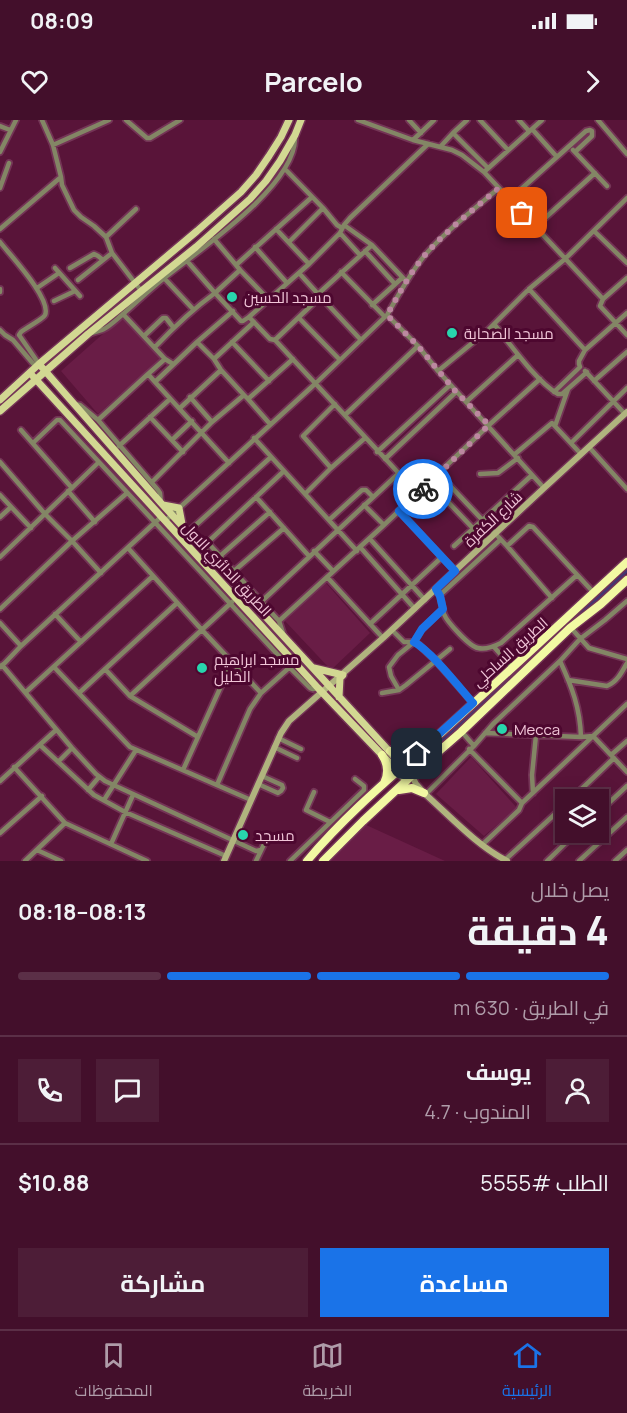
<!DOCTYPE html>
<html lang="ar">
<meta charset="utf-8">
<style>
body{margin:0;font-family:Manrope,Cairo,sans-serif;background:#4d1d37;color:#f1f3f6;direction:rtl;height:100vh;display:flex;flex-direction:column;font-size:22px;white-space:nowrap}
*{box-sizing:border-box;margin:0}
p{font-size:20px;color:#af9ca9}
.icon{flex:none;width:33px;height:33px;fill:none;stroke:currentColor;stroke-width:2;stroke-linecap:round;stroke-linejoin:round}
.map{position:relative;height:741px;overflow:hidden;direction:ltr}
.side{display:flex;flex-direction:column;background:#430f2b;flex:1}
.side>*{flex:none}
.tools{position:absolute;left:555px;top:669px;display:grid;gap:12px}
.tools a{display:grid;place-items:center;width:54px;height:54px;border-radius:0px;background:#430f2b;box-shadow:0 3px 15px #0003,0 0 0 2px #5b2f47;font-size:30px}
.pin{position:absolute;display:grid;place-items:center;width:51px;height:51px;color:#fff;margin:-26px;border-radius:12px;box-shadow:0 3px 9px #0006}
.courier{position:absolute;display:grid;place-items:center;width:60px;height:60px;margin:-30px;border:4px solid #1a73e8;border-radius:50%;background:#fff;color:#222;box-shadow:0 2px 8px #0007}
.overview em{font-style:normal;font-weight:700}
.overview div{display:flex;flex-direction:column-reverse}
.overview{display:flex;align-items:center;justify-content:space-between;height:102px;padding:0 18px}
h1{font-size:39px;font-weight:700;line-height:45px}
.bar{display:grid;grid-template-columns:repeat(4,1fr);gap:9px 6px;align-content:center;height:72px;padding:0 18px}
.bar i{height:8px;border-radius:4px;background:#5b2f47}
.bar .active{background:#1a73e8}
.bar p{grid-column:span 4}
.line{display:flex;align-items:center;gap:15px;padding:0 18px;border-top:2px solid #5b2f47}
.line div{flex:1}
.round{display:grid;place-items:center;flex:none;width:63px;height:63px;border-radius:0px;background:#4d1d37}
.cta{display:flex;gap:12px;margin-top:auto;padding:12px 18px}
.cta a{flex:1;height:69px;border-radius:0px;background:#1a73e8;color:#fff;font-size:24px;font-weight:700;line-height:69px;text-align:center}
.cta a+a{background:#4d1d37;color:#f1f3f6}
.status{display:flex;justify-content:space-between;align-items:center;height:42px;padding:0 30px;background:#430f2b;direction:ltr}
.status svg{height:16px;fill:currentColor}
header{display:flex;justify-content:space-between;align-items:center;height:78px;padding:0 18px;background:#430f2b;font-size:27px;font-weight:700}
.menu{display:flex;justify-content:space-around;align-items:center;height:84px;border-top:2px solid #5b2f47;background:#430f2b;font-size:16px;color:#af9ca9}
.menu a{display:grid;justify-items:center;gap:3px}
.menu .active{color:#1a73e8}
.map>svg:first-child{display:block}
.built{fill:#691d46}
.green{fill:#433571}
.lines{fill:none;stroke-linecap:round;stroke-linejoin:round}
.street-casing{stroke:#743456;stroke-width:8}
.secondary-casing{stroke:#743456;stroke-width:9}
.primary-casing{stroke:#743456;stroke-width:10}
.highway-casing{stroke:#743456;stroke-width:11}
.street{stroke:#838665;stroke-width:4.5}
.secondary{stroke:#b0b47e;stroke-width:6}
.primary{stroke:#d2d892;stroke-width:7}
.highway{stroke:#f2f9a3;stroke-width:8}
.done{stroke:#bc88a0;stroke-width:6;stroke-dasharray:0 10.8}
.route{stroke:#1a73e8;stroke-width:8}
.poi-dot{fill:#28d5ad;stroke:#4d072f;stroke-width:2}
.labels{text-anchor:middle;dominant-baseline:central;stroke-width:6;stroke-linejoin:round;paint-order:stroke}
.poi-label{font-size:15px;fill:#f1c6d8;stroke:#4d072f;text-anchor:start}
.street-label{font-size:15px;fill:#f1c6d8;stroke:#4d072f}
</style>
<div class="status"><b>08:09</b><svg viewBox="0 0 49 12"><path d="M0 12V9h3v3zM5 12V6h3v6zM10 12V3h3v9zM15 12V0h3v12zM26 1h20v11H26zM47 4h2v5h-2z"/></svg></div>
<header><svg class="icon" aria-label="forward" viewBox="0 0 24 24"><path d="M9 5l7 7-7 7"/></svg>Parcelo<svg class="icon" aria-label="heart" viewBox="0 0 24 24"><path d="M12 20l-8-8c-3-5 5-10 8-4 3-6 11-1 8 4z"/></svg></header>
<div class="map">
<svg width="627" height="741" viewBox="0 0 627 741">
<rect width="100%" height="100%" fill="#591439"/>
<path class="built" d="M122,197L160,239L98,294L61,251Z
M326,463L370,513L331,550L285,501Z
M471,637L517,688L484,716L436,674Z
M364,704L445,741H328Z"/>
<path class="green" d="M627,446V453L461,607L415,648L412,643Z"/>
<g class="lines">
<defs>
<path id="street" d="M42,0L53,25L61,57
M126,0L147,18H150L180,0
M358,0L413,20L452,30L462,35L484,52L603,179
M409,0L421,13
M480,0L508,30
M519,0L529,11
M598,0L627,34
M0,6L10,10
M532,9L557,37
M453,13L488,48
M413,20L434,0
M53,25L109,0
M441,26L453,13L467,0
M573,30L607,66
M0,32L16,0
M285,49L323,88L337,105L342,108
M484,52L542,0
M0,68L9,43
M510,79L586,11L590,10L592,11V16L575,32
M344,105L372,125L406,161
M535,107L595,53
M0,109L61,57L62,65L74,90L81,97L94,106L106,117L112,133L142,172
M276,109L309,144
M594,111L627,143
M340,113L360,135
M106,117L136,89
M214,119L236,145
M0,122C10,135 52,179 45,195C43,199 26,208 21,212L19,215L39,244
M289,122L323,88
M255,127L287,163
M365,131L395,164
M55,148L80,176
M70,148L94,134L98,136L103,140
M240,150L268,179
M341,152L385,197
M299,153L318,174
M164,158L193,189
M627,158L603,179L600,186L627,215
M78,160L112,133
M37,168L59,153
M529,169L585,230
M0,172V169
M321,176L275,220L270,219L249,197L309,144L340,113L344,105L350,98L428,24
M54,181L75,171
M372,185L402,158
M123,194L165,239
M387,195C399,174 410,153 425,135C447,110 474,89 499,68
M249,197L243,201H241L215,173L240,150L236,145L312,77
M299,198L340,240
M494,204C511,225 535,260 558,274H562L587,252
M0,210L5,215L13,220L36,247
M91,213C95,212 100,211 104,209C110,206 116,200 122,195C136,183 149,170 163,159C199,130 294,67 295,19
M144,216L163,198H166L173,207
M275,220L418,374
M361,220L318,174L372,125
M197,222L214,239L254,202
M232,222L269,261
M155,227C174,207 193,189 215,173L187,141
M214,239L221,250L244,275
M585,251L625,294
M148,254L165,239L173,244
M594,261L627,232
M155,262L229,343
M554,272L580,247L579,244V241L585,230L627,193
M190,277L212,302
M466,282L518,235
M74,284L80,285L98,300L158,370L160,373L161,383
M180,288L221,250
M345,295L418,226
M150,297L183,332
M98,300L148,254L155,262L197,222L233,191
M270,304L248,279L293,239
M555,306L568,269
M21,310L72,368
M254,318L357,431
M172,320L192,301
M33,323L57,300H60L290,548L310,568L313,569L318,568
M571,323L627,268
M119,326L170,279
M589,327L627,369
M377,332L450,265
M515,334L552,303L581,334
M385,339L456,272
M0,342L45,394L72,421L101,453
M331,348L303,316L335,284
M284,351L209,421L210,425L279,501L284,516
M439,354L507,426L552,478
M480,354L498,353L518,338
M152,362L212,302L244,275L248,279
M430,363L486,422
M544,368L438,251L487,211L529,169L565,139L627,78
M68,371L95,402
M305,374L331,348L365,318
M0,375L31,408
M256,377L309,436
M364,385L384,405
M399,391L455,451
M0,397L11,387
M329,400L362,370H366L373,377
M165,401L316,263L387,195L418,226L438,251
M188,412L271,337
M370,419L425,480
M500,420L440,475C442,482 442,488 444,494C447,502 470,527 478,528C485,530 495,526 501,523L577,455
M454,426L532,355
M507,426L529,406L533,407L594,473
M360,427L415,489
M128,428L202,510L261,573
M314,431L333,451
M220,436L270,392
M0,437L99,342
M234,451L284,408
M327,457L383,518
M262,481L398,354
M0,489L72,421L127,373
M55,494L81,522
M279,501L384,405L489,305L540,259
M0,503L21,526
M370,504L442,437
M571,508L589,528L627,539
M392,510L404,522H414L418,524L436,541L473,583
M494,527L512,547
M560,541C572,567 580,588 581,617
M2,545L72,628L96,654L105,661L256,731L261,730
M1,547L21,526L161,397
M54,547L130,627L251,680
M105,549L130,576L198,617
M568,560L607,566C617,562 622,552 627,543
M399,570L391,556L389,547L398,535L414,522L422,509L443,489
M26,572L153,456
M79,573L177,483
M382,573L399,570L406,565L450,529
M130,576L232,482
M462,612L474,626
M485,613L581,617L593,616L627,652
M278,618L301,629
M40,625L94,675L125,692L226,736
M274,627L297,638
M469,629L522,683L627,584
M611,635L627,621
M58,642L72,628
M14,647L65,703L147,741
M183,650L232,542
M0,661L56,610
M258,664L278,673L281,671L283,668L282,665L262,656
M217,665L250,589L261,573L291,546
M88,670L99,657
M314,672L306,690L330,702
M533,673L532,655L536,615
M426,674L474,626L493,604L560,541L580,519L605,500L627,481
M104,680L136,630
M570,680L614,638
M598,693L627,666
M0,713L42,676
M111,724L133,675
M483,724L519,690L522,683
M37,730L61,741
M505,740L566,684
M25,741L65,703
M256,741L268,716
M290,741L364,670V666L355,659
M547,741L577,712
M579,741L627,697
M615,741L627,730"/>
<path id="secondary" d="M412,656L416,664L424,673C450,696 476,725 507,741
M224,741L281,613L289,601L383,518L544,368L627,292"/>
<path id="primary" d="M39,244L161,383L412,656
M30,253L318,568L407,661
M0,280L39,244L197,111L241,72L256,55L269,36L281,17L289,0
M0,291L88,214L196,127L250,79L266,61L280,41L295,15L301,0
M163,385L179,388L182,404
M314,548L343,555L340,558L339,577"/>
<path id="highway" d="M390,631C399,637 407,638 417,634
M382,635C388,644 389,653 384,663
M399,670L412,668L424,673
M307,741C347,693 396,653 442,612C504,556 565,499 627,442
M323,741L363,701L422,646L461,612L570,508L601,484L627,460"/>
</defs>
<use href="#street" class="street-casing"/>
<use href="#secondary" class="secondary-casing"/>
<use href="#primary" class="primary-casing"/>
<use href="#highway" class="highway-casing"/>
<use href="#street" class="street"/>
<use href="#secondary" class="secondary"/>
<use href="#primary" class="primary"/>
<use href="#highway" class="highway"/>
</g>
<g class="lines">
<path class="done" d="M423,369L489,305L456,272L418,226L387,195C399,174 410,153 425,135C447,110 474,89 499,68L522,93"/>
<path class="route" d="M417,634L473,583C459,567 431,531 414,522L422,509L443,489L440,476L436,469L455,451L399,391L423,369"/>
</g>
<g class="poi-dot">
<circle cx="232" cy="177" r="6"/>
<circle cx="452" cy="213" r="6"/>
<circle cx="202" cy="548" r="6"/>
<circle cx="502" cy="609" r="6"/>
<circle cx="243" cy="715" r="6"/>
</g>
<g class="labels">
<g class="poi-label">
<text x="244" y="177">مسجد الحسين</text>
<text x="464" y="213">مسجد الصحابة</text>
<text x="214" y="539">مسجد ابراهيم<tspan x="214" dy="17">الخليل</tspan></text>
<text x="514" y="609">Mecca</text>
<text x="255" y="715">مسجد</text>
</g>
<g class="street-label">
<text transform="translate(493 399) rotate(-43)">شارع الكفرة</text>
<text transform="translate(227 449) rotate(47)">الطريق الدائري الاول</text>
<text transform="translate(510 532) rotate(-42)">الطريق الساحلي</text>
</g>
</g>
</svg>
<div class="tools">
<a><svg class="icon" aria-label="layers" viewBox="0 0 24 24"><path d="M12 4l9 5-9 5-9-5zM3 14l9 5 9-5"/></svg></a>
</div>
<div class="pin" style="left:522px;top:93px;background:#ea580c"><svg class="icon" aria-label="bag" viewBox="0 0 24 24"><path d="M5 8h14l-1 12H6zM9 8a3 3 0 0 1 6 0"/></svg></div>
<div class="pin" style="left:417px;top:634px;background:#1f2937"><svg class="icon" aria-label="home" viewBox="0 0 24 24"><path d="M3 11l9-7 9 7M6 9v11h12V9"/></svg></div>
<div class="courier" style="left:423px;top:369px"><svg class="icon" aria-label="bike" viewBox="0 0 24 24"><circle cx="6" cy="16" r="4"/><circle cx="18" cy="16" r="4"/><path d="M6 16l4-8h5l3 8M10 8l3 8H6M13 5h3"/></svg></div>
</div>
<section class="side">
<div class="overview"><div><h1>4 دقيقة</h1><p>يصل خلال</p></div><em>08:13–08:18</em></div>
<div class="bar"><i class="active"></i><i class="active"></i><i class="active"></i><i></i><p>في الطريق · 630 m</p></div>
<div class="line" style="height:108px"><a class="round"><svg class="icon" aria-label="person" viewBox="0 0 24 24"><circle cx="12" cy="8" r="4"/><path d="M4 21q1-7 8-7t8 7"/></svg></a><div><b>يوسف</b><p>المندوب · 4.7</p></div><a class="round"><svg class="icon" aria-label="chat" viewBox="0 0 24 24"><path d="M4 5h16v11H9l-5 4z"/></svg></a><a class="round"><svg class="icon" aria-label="phone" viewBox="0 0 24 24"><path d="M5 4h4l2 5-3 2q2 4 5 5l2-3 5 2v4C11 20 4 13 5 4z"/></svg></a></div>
<div class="line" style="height:78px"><div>الطلب #5555</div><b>$10.88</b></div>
<div class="cta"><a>مساعدة</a><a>مشاركة</a></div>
</section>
<nav class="menu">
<a class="active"><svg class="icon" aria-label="home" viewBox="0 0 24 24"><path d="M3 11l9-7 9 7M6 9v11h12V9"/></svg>الرئيسية</a>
<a><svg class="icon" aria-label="map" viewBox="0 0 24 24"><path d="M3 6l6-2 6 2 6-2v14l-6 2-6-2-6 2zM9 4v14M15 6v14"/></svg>الخريطة</a>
<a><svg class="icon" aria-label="saved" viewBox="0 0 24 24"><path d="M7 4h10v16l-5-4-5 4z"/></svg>المحفوظات</a>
</nav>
